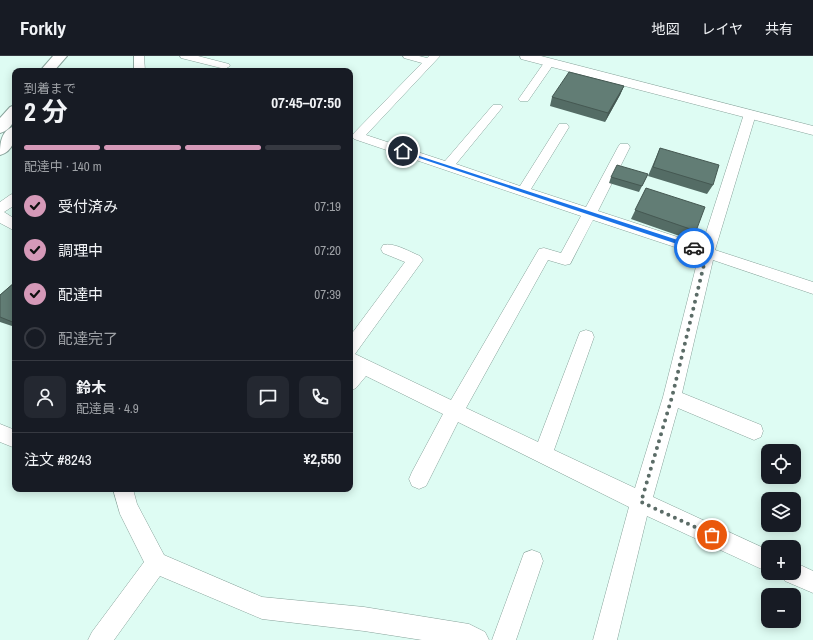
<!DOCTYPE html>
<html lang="ja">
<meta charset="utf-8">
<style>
body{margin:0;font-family:"Archivo Narrow","Noto Sans JP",sans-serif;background:#242831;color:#f1f3f6;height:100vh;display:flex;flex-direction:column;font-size:15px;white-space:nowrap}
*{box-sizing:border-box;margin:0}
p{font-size:13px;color:#9ea1a6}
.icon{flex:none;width:22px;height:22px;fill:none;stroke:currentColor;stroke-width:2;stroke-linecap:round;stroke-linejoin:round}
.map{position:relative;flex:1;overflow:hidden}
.sheet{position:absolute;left:12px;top:12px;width:341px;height:424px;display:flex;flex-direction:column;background:#171b24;border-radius:8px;box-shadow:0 2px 10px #0003}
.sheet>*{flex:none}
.fabs{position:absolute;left:761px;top:388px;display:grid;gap:8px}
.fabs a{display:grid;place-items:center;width:40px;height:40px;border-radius:8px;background:#171b24;box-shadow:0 2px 10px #0003;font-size:20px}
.pin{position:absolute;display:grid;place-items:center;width:34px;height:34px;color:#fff;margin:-17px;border:2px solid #fff;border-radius:50%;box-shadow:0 1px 4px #0007}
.courier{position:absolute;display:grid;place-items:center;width:40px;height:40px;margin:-20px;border:3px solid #1a73e8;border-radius:50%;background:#fff;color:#222;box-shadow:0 1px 5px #0007}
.headline em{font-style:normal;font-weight:700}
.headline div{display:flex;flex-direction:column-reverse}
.headline{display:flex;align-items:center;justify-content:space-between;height:68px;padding:0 12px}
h1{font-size:26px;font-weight:700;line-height:30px}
.bar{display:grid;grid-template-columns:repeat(4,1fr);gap:6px 4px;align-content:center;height:48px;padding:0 12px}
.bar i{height:5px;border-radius:3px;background:#363941}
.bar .current{background:#d599b8}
.bar p{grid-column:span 4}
.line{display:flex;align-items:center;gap:10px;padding:0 12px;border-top:1px solid #363941}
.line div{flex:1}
.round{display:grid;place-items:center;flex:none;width:42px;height:42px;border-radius:8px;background:#242831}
ol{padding:0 12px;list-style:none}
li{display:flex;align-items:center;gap:12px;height:44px}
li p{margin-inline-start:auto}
li .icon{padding:4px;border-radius:50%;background:#d599b8;color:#111;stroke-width:4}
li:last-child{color:#9ea1a6}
li i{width:22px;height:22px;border:2px solid #363941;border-radius:50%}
header{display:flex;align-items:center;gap:24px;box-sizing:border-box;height:56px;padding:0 20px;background:#171b24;border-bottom:1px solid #363941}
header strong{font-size:19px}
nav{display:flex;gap:22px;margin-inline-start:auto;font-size:14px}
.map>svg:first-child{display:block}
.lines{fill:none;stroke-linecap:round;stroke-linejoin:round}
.minor-casing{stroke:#88a39b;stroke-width:1}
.tertiary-casing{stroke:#88a39b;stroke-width:1}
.primary-casing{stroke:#88a39b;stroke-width:2}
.minor{fill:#fff;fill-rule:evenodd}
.tertiary{fill:#fff;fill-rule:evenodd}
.primary{fill:#fff;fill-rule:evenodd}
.wall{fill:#546c65}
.shaded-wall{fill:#455852}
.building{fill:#627d75;stroke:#455852}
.route{fill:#1a73e8}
.done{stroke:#5b6c67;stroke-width:4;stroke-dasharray:0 7.2}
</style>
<header>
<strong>Forkly</strong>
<nav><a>地図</a><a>レイヤ</a><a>共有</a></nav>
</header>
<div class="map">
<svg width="813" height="584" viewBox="0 0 813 584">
<rect width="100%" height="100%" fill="#defcf3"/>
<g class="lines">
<defs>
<path id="minor" d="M134,0H144L145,15H134Z
M180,0H198L229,8L230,10L225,13L181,2Z
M403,0H419L427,2L429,0H440L366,79L445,105L493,49H501L503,51L501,53L456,108L520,130L559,68H567L569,71L531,133L586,151L618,91L620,88H628L630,91L598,155L702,189L744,58L746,56H754L756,58L715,194L813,226V238L713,204L682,337L761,369L763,375L761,381L754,384L678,352L653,441L768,494V516L647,460L617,584H593L629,451L458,366L426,430L419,433L412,430L409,423L412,416L443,358L366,320L356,332L350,335V280L405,206L383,197L381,193L383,189C394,186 410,196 420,200L423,204L355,298L451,344L539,193L544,192L561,197L581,160L354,83L352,80L354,77L422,7L404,2ZM593,164L699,199L663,341L635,432L554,394L594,281L592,276L586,274L580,276L578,281L538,386L466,352L548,204L565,209L570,208Z
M550,3L555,6L528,45H520L518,43L520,41L546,4Z
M15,137V149L4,156L15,163V175L0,167V146L10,139Z
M0,368L15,374V392L0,386Z
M113,433H133L137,448L164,499L262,541L364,551L469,568L485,576L489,584H422L364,575L262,563L160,520L114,584H88L92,576L144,506L120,458Z
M532,494L540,497L543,505L516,584H492L524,497Z
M794,506L813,515V537L785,525L782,517H794Z"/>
<path id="tertiary" d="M520,0H541L813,70V79L521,3Z"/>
<path id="primary" d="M53,0H67L54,15H40Z
M15,49C15,62 14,73 0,77V62L10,51Z
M15,70C15,83 14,95 0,99C0,87 1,74 15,70Z"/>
</defs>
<use href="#minor" class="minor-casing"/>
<use href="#tertiary" class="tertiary-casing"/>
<use href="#primary" class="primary-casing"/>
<use href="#minor" class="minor"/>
<use href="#tertiary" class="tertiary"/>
<use href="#primary" class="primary"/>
</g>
<path class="wall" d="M624,30L620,39L605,66L550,50L552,41Z
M660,92L713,129L707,138L648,120Z
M648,118L639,136L609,127L611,121Z
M646,132L696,175L691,184L631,163Z
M15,226V271L0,266V239Z"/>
<path class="shaded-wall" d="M624,30L620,39L605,66L608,57Z"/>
<path class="building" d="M569,16L624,30L608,57L552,41Z
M660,92L719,109L713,129L653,111Z
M617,109L648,118L642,130L611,121Z
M646,132L705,151L696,175L635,154Z
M15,226V267L0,261V239Z"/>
<path class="route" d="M401,94L696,190L697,192L692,193L401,96Z"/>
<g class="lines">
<path class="done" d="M694,192L707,196L672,341L641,446L712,479"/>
</g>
</svg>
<div class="fabs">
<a><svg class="icon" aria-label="locate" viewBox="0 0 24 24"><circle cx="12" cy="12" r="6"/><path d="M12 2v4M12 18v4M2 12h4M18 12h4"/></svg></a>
<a><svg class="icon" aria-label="layers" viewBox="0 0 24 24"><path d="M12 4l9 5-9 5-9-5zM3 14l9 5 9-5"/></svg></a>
<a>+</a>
<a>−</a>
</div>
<div class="pin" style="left:712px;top:479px;background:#ea580c"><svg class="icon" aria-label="bag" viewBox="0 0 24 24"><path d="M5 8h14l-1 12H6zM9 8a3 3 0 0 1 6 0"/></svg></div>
<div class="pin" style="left:403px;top:95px;background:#1f2937"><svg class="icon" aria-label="home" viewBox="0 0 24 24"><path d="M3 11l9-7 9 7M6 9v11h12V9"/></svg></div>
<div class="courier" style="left:694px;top:192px"><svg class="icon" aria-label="car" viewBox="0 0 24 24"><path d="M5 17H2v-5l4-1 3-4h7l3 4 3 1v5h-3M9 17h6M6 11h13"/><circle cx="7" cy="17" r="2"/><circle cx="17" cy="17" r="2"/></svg></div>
<section class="sheet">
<div class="headline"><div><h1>2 分</h1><p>到着まで</p></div><em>07:45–07:50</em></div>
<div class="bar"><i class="current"></i><i class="current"></i><i class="current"></i><i></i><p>配達中 · 140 m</p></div>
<ol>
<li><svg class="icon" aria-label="check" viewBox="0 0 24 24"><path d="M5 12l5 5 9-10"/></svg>受付済み<p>07:19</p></li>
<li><svg class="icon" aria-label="check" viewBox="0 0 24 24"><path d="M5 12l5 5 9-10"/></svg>調理中<p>07:20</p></li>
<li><svg class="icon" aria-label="check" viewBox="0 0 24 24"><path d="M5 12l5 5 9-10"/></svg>配達中<p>07:39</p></li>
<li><i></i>配達完了</li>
</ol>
<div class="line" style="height:72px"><a class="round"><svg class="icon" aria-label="person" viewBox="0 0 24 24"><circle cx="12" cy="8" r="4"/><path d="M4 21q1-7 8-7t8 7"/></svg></a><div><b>鈴木</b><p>配達員 · 4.9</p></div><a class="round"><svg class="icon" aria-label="chat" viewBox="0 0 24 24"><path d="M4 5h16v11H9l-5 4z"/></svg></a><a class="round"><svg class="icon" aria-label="phone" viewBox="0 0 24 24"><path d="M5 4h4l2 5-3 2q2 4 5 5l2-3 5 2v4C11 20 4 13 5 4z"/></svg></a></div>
<div class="line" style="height:52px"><div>注文 #8243</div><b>¥2,550</b></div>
</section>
</div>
